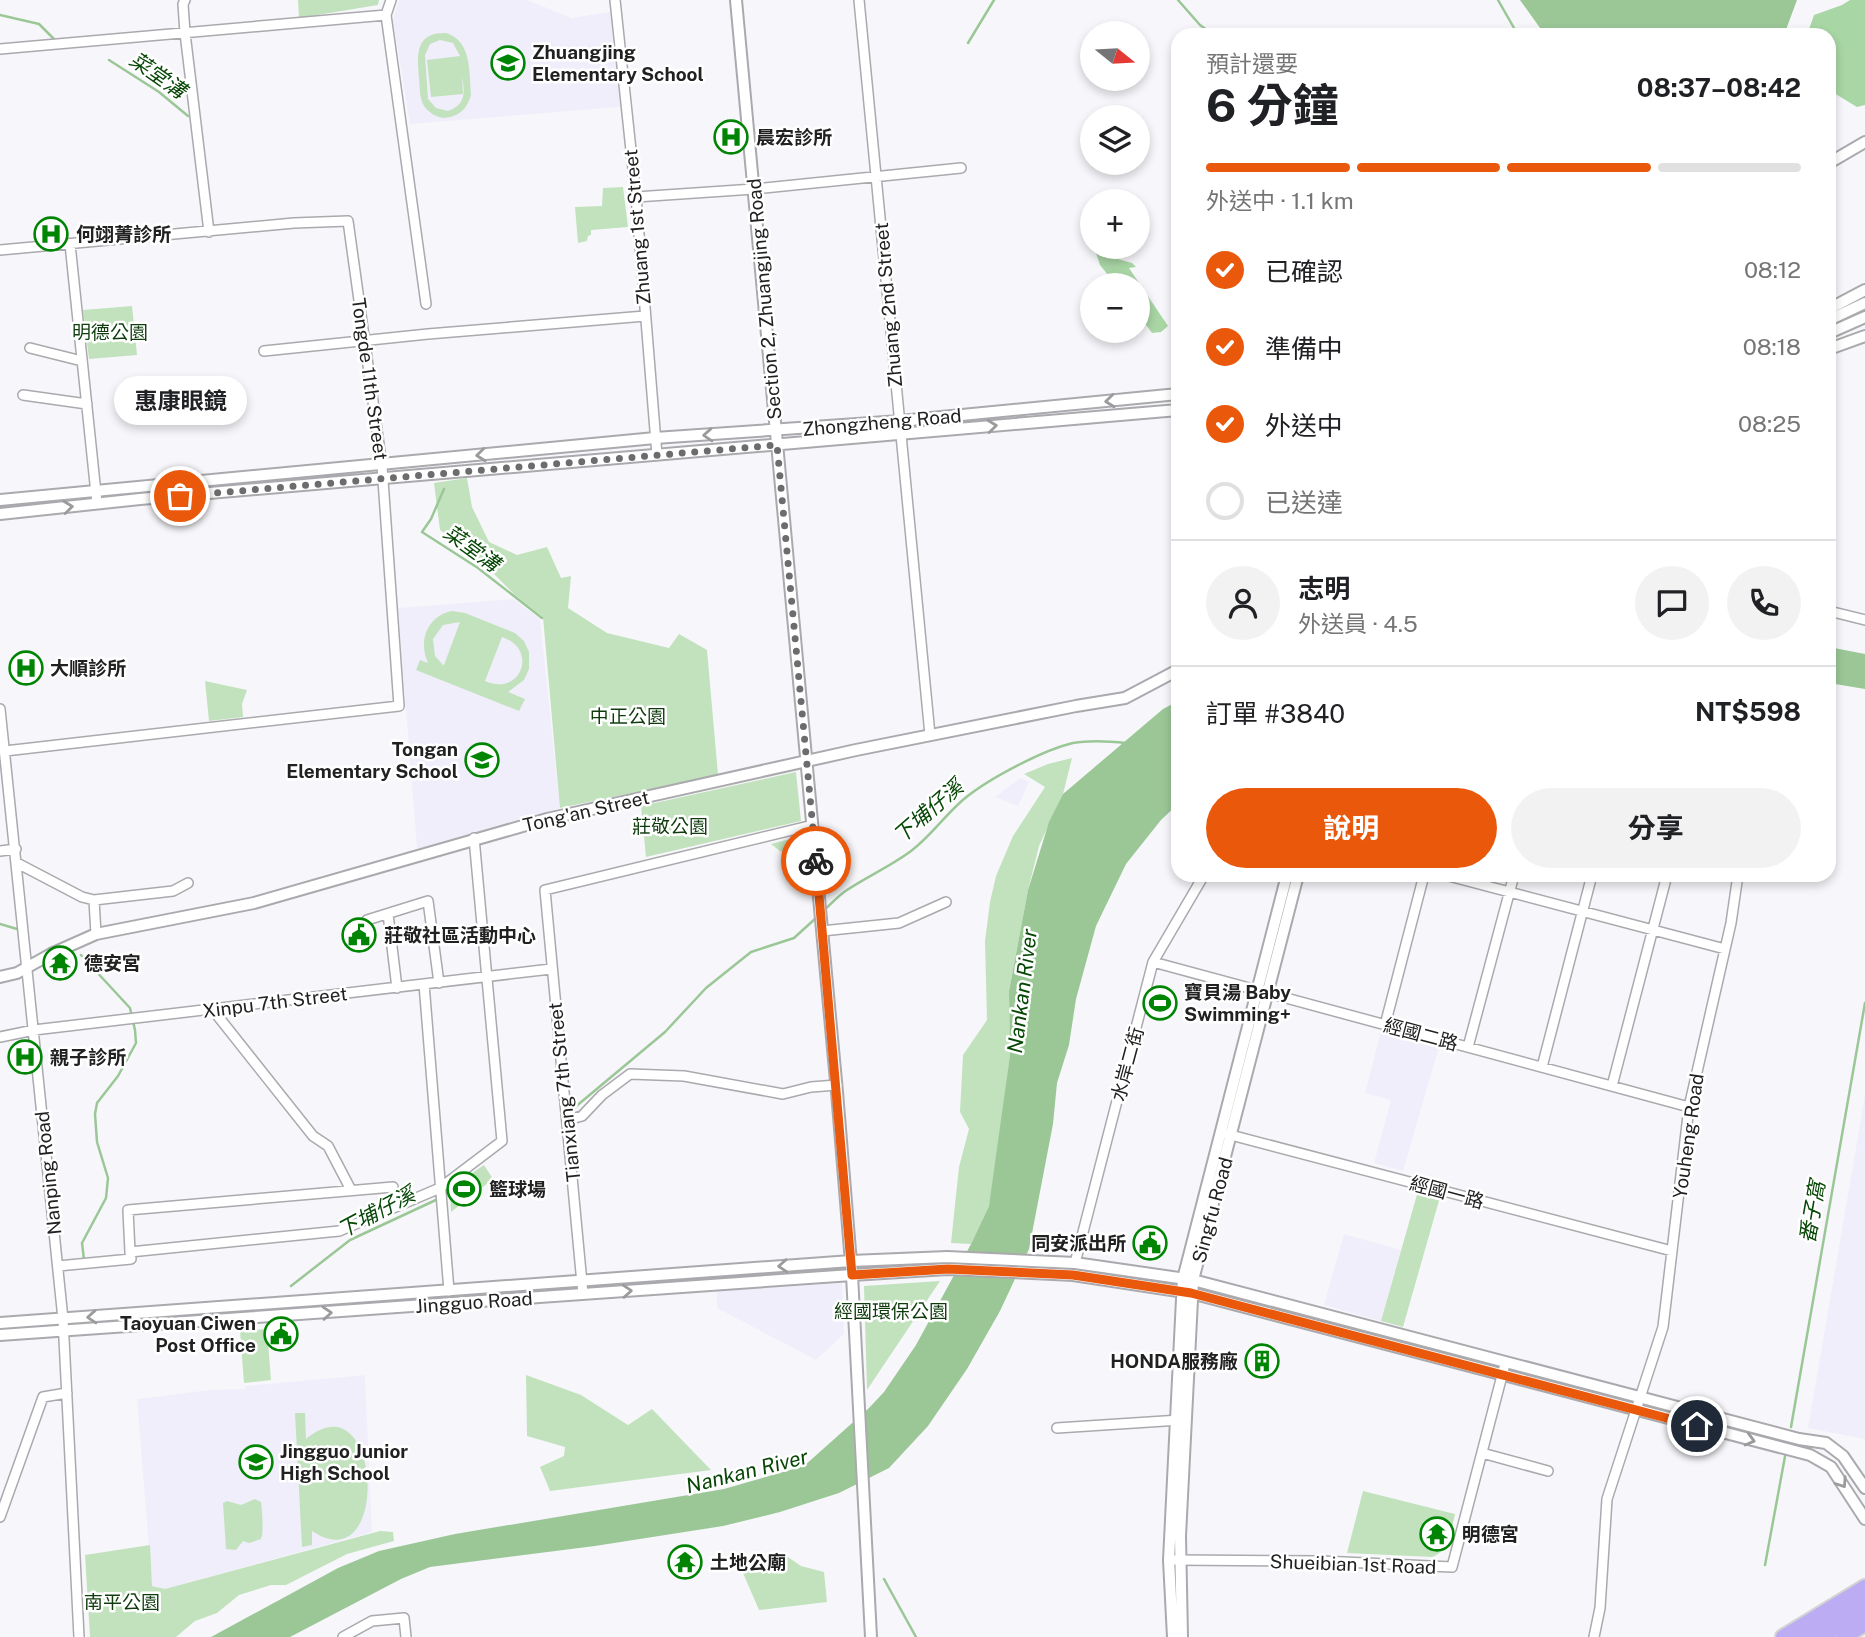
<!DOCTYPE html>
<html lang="zh-TW">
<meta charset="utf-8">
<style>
body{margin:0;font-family:"Public Sans","Noto Sans TC",sans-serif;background:#f2f2f2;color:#202124;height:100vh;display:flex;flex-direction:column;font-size:26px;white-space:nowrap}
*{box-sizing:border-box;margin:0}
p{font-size:23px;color:#757577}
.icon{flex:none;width:38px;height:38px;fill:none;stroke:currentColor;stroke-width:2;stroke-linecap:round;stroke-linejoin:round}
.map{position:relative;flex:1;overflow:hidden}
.details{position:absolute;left:1171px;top:28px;width:665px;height:854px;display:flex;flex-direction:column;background:#fff;border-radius:21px;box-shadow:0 4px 10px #0003}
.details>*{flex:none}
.needle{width:46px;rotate:108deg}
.controls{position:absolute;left:1080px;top:21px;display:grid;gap:14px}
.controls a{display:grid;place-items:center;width:70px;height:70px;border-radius:50%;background:#fff;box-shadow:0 4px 10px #0003;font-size:35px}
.pin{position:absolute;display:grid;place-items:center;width:60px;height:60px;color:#fff;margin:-30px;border:4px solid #fff;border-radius:50%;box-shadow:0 2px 7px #0007}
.courier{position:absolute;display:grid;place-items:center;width:70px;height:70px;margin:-35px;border:5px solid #ea580c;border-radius:50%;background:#fff;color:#222;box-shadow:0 2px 9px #0007}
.bubble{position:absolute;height:49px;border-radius:24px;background:#fff;box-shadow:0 4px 10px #0003;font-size:23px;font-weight:700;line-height:49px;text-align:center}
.headline em{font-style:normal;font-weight:700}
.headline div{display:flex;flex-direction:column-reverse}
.headline{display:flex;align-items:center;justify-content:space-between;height:119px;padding:0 35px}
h1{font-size:46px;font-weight:700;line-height:52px}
.bar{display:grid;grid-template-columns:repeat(4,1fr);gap:10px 7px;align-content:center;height:84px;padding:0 35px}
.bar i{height:9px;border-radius:5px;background:#e0e0e0}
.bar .on{background:#ea580c}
.bar p{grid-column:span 4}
.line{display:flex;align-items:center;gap:18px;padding:0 35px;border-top:2px solid #e0e0e0}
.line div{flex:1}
.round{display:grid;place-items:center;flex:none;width:74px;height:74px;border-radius:37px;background:#f2f2f2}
ol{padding:0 35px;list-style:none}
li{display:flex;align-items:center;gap:21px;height:77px}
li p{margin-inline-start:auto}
li .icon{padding:7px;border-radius:50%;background:#ea580c;color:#fff;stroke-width:4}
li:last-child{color:#757577}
li i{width:38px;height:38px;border:4px solid #e0e0e0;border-radius:50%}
.action{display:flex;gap:14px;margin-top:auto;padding:14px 35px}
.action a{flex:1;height:80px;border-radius:42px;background:#ea580c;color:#fff;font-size:28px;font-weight:700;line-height:80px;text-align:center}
.action a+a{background:#f2f2f2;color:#202124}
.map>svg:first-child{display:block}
.built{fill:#f0eefa}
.green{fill:#c1e2bd;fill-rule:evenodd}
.forest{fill:#a9d6a5}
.water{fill:#9bc797}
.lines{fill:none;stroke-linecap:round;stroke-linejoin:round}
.stream{stroke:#9bc797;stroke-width:2.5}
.minor-casing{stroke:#aaaaae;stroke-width:12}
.tertiary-casing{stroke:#aaaaae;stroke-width:14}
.primary-casing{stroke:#d3d3d3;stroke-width:18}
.minor{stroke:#fff;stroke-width:9}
.tertiary{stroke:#fff;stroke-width:10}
.primary{stroke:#bcacf4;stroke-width:14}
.oneway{stroke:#9b9b9c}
.done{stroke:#6c6c6e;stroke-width:7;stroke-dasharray:0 12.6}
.route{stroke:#ea580c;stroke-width:9}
.labels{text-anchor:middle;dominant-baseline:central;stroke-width:5;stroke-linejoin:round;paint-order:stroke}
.poi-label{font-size:19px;font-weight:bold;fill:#212122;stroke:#fff;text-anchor:start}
.street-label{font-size:19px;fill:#212122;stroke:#fff}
.park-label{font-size:19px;fill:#0f3c0d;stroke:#fff}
.water-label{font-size:21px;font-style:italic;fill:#064706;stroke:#fff}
</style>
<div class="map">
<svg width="1865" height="1637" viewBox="0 0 1865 1637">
<rect width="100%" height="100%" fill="#f7f7fb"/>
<path class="built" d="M399,0H527L572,18L610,12L620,107L410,124L393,20Z
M513,599L540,619L560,808L417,849L398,608Z
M1020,778L1029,782L1018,806L995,797Z
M1381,1031L1439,1047L1403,1171L1374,1163L1391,1100L1365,1093Z
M1865,1095V1439L1808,1428Z
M1344,1234L1401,1250L1381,1321L1324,1305Z
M842,1283L844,1334L816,1360L717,1308V1291Z
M365,1375L372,1532L165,1589L152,1586L137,1399L209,1390L245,1389V1386Z"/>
<path class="green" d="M298,0H379L378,5L299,18Z
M446,33C472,41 469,72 471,95C467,109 459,117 443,118C435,116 429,113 424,106C419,98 420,87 419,78C417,55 415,32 446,33ZM440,40L453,43L460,56L427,60L431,97L463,94L462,77C465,92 466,105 448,111L436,108L428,99L425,55L430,44Z
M623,187L628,227L591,230V235L588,236L587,241L578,243L575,207L602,206L603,188Z
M132,306L137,355L89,359L83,310Z
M467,478L472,507L489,542L517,555L547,547L561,578L571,576L568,608L607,633L669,648L679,634L707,650L718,775L560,808L543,617L515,595L484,564L466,557L454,540L440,530L434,483Z
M452,611L465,613L515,633L524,641L529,652V669L524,680L508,692L525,699L519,711L416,670L420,660L428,663C418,641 427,616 452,611ZM460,622L444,665H443L435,656L433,639L443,625ZM502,637C539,649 521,697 485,681Z
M205,681L247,690L242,704L243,717L209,721Z
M1072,758L1063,794L1039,846L1028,890L1009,991L1010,1055L993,1187L989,1206L971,1244L951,1243L959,1167L969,1129L960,1112L963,1055L987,1020L985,941L990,902L996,876L1013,836L1045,787L1024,774L1048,764Z
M796,772L801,821L646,857L641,806Z
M801,836L804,866L792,867L784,854L771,844Z
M484,1165L493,1179L451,1212L450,1188Z
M1418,1191L1440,1197L1403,1327L1381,1321Z
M940,1281L867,1390L864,1286Z
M267,1329L271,1380L244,1383L240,1331Z
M526,1375L581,1395L628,1425L652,1409L711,1470L550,1491L540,1467L564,1456L565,1447L527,1436Z
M295,1413H305L306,1439C382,1375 392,1584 312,1531V1545L302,1547Z
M1363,1491L1455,1514C1451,1530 1450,1551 1432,1557L1347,1553Z
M255,1499L261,1502C262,1510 264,1533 261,1539L249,1543L243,1541L236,1550L226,1549L223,1503L227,1501L241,1505Z
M380,1531L393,1532L394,1541L347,1554L286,1585H271L239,1595L217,1613L195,1621L176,1637H90L85,1555L150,1545L152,1586L165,1589Z
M782,1553L801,1566L824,1572L827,1602L759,1610L740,1566Z"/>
<path class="forest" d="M1850,0H1865V105L1857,107L1829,90V35H1807L1814,15L1842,5Z
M1096,253L1132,263L1136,267L1129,268L1168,326L1161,332L1152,333L1138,314V285H1116L1100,265Z"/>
<path class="water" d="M1520,0H1797L1784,35H1545Z
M1829,647L1865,654V689L1829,683Z
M1178,701V804L1161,820L1126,864L1096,926L1076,999L1069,1045L1057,1083L1053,1124L1029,1249L1000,1311L967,1369L928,1426L889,1468L839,1493L780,1512L723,1526L595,1546L430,1567L401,1579L290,1637H211L338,1568L379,1551L455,1534L724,1489L804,1466L869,1408L884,1392L916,1345L971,1244L989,1206L1010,1055L1009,991L1028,890L1049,822L1063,794L1163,709Z"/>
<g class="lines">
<path class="stream" d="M1178,0L1200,25L1214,35
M1498,0L1518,35
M0,15L39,24L54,39
M968,43L994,0
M109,60L159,92L188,116
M444,489L431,519L422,532L478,568L542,618
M823,911C831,904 839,895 847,890C868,876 891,866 911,851C931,836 945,815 964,799C988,779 1043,750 1073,743C1090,740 1108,741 1126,743
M0,924L17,929
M81,955L130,1008L135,1030L136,1043L118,1076L97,1103L95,1114L97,1142L108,1178L106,1198L82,1243L85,1268
M568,1113L665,1032L706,988L751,952L794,938L816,918
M291,1286L350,1240L438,1199
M1791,1427L1865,1003
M1765,1565L1786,1451
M884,1579L916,1637"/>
<defs>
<path id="minor" d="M185,0L183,4L185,33L209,232
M391,0L386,15L426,304
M615,0L636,197L657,455
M859,0L930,735
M0,49L386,15
M636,197L754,189L961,168
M70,244L97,503
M0,250L294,223L348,221L382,466L399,706L5,751
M30,348L82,361
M264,351L428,334L645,316
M23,395L87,404
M1829,611L1865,620
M0,709L63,1319L79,1637
M0,851L16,849
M17,863L82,897L94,900
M1445,875L1725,949
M388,914L397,988
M367,920L428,901L439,983
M822,931L899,923L946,902
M96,934L94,900L173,891L188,883
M1153,962L1689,1107
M424,984L449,1291
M213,1010L313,1136L328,1146L351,1190
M1385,1025L1424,875
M0,1037L34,1030L551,969
M1468,1047L1514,875
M1542,1067L1592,875
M1612,1086L1667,875
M567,1120L582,1116L602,1095L630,1074L684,1076L783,1094L811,1087L837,1085
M1227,1134L1672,1251
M130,1252L128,1210L393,1187
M1075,1263L1153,962L1204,875
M58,1266L131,1259L130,1252L339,1231L440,1188L502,1141L474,838
M583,1294L545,890L813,825
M1057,1428L1180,1420
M1482,1453L1548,1471
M0,1517L43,1397L67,1393
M1175,1560L1322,1561L1452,1567L1504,1368
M343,1637L372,1621L404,1618L406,1637
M1594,1637L1600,1608L1607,1499L1663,1327L1689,1107L1731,923L1738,875"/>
<path id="tertiary" d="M736,0L837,1092L852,1275L871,1637
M1829,163L1865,142
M1829,309L1865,290
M1829,320L1865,303
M1829,333L1865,317
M1829,349L1865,336
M0,500L655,438L900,421L1178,394
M0,514L140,499L1178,410
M0,977L17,973L51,954L96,934L254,903L547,819L856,750L1076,706L1125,698L1178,670
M0,1323L851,1261L947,1257L1075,1263L1193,1280L1799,1439L1826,1443L1843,1456L1865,1488
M0,1335L852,1275L948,1269L1073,1275L1191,1293L1810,1455L1831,1467L1865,1519
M1173,1637L1169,1560L1183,1279L1287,875
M1182,1637L1180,1536L1193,1280L1298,875"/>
<path id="primary" d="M1783,1637L1865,1587
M1802,1637L1865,1600
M1822,1637L1865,1611
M1844,1637L1865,1624"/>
</defs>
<use href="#minor" class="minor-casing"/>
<use href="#tertiary" class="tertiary-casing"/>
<use href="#primary" class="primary-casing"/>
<use href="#minor" class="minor"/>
<use href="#tertiary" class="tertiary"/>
<use href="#primary" class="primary"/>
</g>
<defs><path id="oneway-chevron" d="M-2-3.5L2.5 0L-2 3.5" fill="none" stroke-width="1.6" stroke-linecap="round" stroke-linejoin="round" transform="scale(1.75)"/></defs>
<g class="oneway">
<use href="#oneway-chevron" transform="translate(1110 401) rotate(174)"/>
<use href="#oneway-chevron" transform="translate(992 426) rotate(-6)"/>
<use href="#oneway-chevron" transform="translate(708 435) rotate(176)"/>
<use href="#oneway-chevron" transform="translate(481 455) rotate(174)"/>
<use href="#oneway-chevron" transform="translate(68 507) rotate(-6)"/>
<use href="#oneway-chevron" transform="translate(783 1266) rotate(176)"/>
<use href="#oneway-chevron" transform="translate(627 1291) rotate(-4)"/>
<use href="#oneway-chevron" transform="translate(327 1313) rotate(-4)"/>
<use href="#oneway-chevron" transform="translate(92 1317) rotate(176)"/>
<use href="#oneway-chevron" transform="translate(1750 1440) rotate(15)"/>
<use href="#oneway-chevron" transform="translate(1842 1483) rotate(56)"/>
</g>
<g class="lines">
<path class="done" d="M180,496L777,445L816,861"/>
<path class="route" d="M816,861L852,1275L948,1269L1073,1275L1191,1293L1697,1426"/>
</g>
<defs>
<symbol id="school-ring" viewBox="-11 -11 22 22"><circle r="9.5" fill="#fff" stroke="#008403" stroke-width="1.5"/><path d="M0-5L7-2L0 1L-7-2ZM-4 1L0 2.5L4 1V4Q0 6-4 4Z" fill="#008403"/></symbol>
<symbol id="hospital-ring" viewBox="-11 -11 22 22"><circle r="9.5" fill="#fff" stroke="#008403" stroke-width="1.5"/><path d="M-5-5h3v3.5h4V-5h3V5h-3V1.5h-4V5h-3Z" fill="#008403"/></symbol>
<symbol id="civic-ring" viewBox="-11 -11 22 22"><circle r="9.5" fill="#fff" stroke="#008403" stroke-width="1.5"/><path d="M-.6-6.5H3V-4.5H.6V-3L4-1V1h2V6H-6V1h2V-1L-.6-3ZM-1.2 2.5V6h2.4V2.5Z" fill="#008403"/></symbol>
<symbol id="temple-ring" viewBox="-11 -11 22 22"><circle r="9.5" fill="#fff" stroke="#008403" stroke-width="1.5"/><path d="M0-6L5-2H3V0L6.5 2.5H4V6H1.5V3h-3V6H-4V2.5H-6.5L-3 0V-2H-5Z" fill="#008403"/></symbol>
<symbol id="stadium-ring" viewBox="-11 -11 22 22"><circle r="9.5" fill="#fff" stroke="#008403" stroke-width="1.5"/><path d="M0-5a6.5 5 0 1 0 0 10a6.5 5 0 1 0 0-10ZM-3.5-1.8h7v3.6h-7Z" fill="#008403"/></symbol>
<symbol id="building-ring" viewBox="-11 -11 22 22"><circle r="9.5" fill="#fff" stroke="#008403" stroke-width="1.5"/><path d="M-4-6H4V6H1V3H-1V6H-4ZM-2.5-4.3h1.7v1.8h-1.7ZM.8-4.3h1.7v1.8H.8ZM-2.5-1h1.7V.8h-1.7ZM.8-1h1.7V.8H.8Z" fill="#008403"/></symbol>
</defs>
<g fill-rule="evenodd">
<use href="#school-ring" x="489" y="44" width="38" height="38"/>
<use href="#hospital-ring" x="712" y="118" width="38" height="38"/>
<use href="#hospital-ring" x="32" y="215" width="38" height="38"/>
<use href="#hospital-ring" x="7" y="649" width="38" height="38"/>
<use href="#school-ring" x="463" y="741" width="38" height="38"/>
<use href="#civic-ring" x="340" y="916" width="38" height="38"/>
<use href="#temple-ring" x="41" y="944" width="38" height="38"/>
<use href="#stadium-ring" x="1141" y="984" width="38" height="38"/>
<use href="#hospital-ring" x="6" y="1038" width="38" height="38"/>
<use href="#stadium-ring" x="445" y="1170" width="38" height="38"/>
<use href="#civic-ring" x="1131" y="1224" width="38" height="38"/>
<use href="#civic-ring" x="262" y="1315" width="38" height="38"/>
<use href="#building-ring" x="1243" y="1342" width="38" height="38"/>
<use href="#school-ring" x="237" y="1443" width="38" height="38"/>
<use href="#temple-ring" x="1418" y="1515" width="38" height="38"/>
<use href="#temple-ring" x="666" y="1543" width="38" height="38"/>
</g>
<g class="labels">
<g class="poi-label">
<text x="532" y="52">Zhuangjing<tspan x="532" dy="22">Elementary School</tspan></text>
<text x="756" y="137">晨宏診所</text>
<text x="76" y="234">何翊菁診所</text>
<text x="50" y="668">大順診所</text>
<text x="458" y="749" text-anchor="end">Tongan<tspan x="458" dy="22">Elementary School</tspan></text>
<text x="384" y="935">莊敬社區活動中心</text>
<text x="84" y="963">德安宮</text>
<text x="1184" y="992">寶貝湯 Baby<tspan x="1184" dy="22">Swimming+</tspan></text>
<text x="50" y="1057">親子診所</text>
<text x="489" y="1189">籃球場</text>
<text x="1126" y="1243" text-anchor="end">同安派出所</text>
<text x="256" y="1323" text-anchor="end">Taoyuan Ciwen<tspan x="256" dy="22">Post Office</tspan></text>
<text x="1238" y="1361" text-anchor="end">HONDA服務廠</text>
<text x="280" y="1451">Jingguo Junior<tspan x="280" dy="22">High School</tspan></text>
<text x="1462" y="1534">明德宮</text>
<text x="710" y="1562">土地公廟</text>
</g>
<g class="street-label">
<text transform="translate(637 227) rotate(-95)">Zhuang 1st Street</text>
<text transform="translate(764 299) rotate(-95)">Section 2, Zhuangjing Road</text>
<text transform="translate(888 305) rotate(-95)">Zhuang 2nd Street</text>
<text transform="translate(370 379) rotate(82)">Tongde 11th Street</text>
<text transform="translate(882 422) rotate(-5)">Zhongzheng Road</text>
<text transform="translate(586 811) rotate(-13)">Tong'an Street</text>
<text transform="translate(275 1002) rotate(-7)">Xinpu 7th Street</text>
<text transform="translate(1421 1034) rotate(15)">經國二路</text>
<text transform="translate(1127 1064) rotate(-75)">水岸二街</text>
<text transform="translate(564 1092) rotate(-96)">Tianxiang 7th Street</text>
<text transform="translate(1688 1136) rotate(-82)">Youheng Road</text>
<text transform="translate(48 1173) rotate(-96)">Nanping Road</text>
<text transform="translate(1447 1192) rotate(15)">經國一路</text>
<text transform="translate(1212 1210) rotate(-75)">Singfu Road</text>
<text transform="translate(474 1302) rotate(-4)">Jingguo Road</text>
<text transform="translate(1353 1564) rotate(2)">Shueibian 1st Road</text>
</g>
<g class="park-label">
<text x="110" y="332">明德公園</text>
<text x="628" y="716">中正公園</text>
<text x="670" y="826">莊敬公園</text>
<text x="891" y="1311">經國環保公園</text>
<text x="122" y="1602">南平公園</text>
</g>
<g class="water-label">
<text transform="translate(158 75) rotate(35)">菜堂溝</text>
<text transform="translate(472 548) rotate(36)">菜堂溝</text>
<text transform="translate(928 811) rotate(-41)">下埔仔溪</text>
<text transform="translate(1022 991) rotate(-83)">Nankan River</text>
<text transform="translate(376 1212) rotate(-28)">下埔仔溪</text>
<text transform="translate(1812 1212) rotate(-80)">番子窩</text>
<text transform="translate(747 1471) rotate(-14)">Nankan River</text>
</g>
</g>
</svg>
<div class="controls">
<a><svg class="needle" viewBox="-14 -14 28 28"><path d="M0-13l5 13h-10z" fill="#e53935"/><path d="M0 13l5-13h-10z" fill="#757577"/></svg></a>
<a><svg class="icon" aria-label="layers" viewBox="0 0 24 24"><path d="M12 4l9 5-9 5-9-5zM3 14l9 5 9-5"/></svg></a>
<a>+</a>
<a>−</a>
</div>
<div class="pin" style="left:180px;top:496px;background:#ea580c"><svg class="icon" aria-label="bag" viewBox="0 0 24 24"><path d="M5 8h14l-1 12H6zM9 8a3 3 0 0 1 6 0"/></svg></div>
<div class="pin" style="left:1697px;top:1426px;background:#1f2937"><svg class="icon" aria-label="home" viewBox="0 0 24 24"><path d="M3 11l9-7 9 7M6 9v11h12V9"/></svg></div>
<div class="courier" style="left:816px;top:861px"><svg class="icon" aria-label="bike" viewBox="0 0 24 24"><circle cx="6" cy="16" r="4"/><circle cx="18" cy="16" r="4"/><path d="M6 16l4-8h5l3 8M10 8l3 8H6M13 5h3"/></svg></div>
<div class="bubble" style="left:114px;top:376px;width:133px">惠康眼鏡</div>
<section class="details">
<div class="headline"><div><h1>6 分鐘</h1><p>預計還要</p></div><em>08:37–08:42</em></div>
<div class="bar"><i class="on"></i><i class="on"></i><i class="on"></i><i></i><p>外送中 · 1.1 km</p></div>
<ol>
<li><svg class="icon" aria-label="check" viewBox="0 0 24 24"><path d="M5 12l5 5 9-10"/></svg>已確認<p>08:12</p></li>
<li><svg class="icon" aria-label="check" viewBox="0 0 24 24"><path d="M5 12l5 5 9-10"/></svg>準備中<p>08:18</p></li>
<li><svg class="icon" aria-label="check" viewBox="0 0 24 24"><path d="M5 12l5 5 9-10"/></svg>外送中<p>08:25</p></li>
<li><i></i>已送達</li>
</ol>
<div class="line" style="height:126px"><a class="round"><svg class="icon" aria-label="person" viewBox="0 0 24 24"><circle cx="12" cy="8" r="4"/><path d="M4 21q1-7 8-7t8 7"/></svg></a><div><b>志明</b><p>外送員 · 4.5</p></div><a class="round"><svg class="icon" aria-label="chat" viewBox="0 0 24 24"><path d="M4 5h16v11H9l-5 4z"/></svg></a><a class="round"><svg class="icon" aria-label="phone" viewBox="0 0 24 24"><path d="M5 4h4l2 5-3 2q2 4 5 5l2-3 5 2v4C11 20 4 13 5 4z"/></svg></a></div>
<div class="line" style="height:91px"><div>訂單 #3840</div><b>NT$598</b></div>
<div class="action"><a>說明</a><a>分享</a></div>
</section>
</div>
